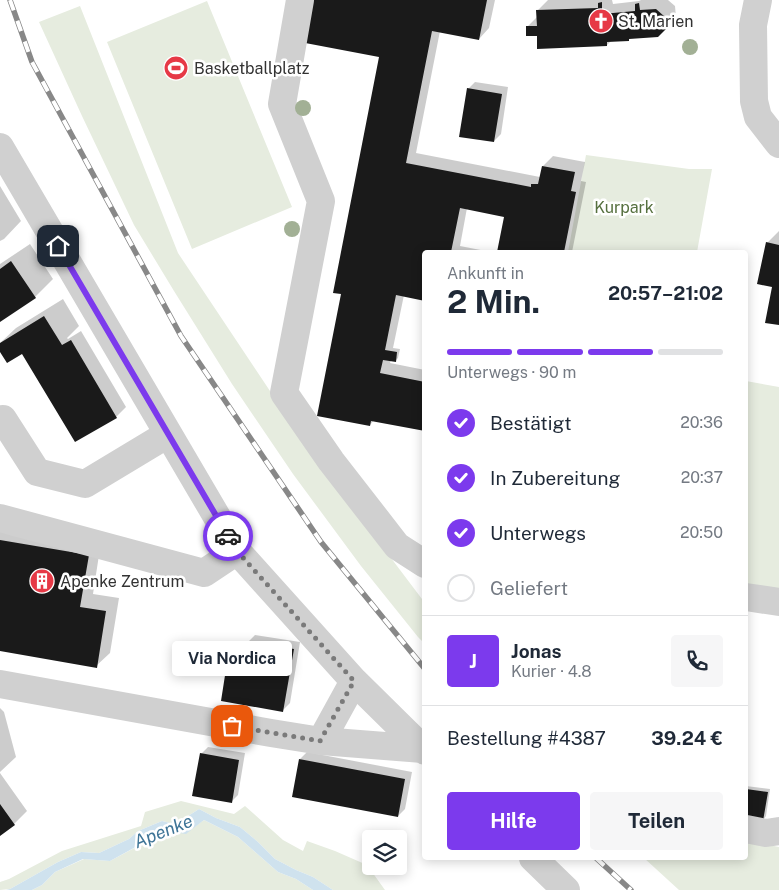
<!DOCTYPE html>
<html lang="de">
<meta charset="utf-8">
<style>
body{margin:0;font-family:"Public Sans",sans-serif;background:#f6f6f7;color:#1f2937;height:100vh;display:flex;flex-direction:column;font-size:19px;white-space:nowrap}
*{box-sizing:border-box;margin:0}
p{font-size:16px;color:#747a83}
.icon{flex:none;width:28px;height:28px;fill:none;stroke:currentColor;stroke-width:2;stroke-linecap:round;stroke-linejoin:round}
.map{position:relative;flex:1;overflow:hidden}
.details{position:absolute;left:422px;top:250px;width:326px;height:610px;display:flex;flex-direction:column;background:#fff;border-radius:5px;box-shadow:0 2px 12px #0003}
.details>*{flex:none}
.controls{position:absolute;left:362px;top:830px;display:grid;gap:10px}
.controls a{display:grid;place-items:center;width:45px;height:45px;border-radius:5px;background:#fff;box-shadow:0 2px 12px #0003;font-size:25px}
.pin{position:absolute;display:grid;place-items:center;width:42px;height:42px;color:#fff;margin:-21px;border-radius:10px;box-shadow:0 2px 8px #0006}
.courier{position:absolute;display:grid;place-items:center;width:50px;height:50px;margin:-25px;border:4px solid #7c3aed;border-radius:50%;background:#fff;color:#222;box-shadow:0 1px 6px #0007}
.bubble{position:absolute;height:35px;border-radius:5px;background:#fff;box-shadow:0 2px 12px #0003;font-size:16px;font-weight:700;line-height:35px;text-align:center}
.overview em{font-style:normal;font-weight:700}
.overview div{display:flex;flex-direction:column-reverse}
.overview{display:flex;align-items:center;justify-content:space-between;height:85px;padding:0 25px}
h1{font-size:32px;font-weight:700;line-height:38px}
.bar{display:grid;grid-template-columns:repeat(4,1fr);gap:8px 5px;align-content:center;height:60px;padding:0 25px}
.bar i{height:6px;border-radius:4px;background:#e0e1e3}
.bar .on{background:#7c3aed}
.bar p{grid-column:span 4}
.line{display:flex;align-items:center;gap:12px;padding:0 25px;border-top:1px solid #e0e1e3}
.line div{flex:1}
.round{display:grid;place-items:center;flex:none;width:52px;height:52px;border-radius:5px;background:#f6f6f7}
ol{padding:0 25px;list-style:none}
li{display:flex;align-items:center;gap:15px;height:55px}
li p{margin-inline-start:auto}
li .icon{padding:5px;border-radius:50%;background:#7c3aed;color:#fff;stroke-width:4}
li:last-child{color:#747a83}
li i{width:28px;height:28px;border:2px solid #e0e1e3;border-radius:50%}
.button{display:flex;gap:10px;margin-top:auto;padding:10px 25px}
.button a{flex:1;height:58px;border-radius:5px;background:#7c3aed;color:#fff;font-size:20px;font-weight:700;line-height:58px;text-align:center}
.button a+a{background:#f6f6f7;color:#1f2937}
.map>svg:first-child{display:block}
.green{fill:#e6ecdf}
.water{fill:#cfe2ee}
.shadow{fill:#0003}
.building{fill:#1a1a1a}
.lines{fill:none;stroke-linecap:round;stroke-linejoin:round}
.minor{stroke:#d0d0d0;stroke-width:28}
.rail-casing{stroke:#888;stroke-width:5.5}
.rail{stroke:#fff;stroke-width:4;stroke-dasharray:11;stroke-linecap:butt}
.tree{fill:#a2b095}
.done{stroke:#7a7a7a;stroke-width:5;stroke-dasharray:0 9}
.route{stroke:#7c3aed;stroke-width:6}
.labels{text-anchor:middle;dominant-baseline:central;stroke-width:5;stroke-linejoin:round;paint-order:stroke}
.poi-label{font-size:16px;fill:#333;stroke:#fff;text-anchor:start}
.park-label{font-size:16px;fill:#56703f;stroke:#fff}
.water-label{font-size:18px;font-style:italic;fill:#3f7597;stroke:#fff}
</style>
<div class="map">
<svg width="779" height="890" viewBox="0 0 779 890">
<rect width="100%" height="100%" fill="#fff"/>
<path class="green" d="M207,1L292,207L192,249L107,42Z
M80,6L178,253L286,415L360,517L425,603V644L418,637L361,566L293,474L232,384L174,291L134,225L82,116L39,22Z
M586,155L689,169H712L697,252H568Z
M746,381L779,387V594L746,589Z
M181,801L234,814L245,806L283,840L303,851L307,841L335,851L367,865L385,890H333L313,877L296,870L275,859L258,842L240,827L216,818L199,809L185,818L170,823L162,821L138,831L129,839L99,853L81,852L58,862L10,889L0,890V882L9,879L62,851L141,826L145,812Z
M204,820L238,837L278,872L296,879L313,890H32L42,885L55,872L84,859L110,861L166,831L186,833Z
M746,840L779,847V890H679L644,858H746Z"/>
<path class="water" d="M199,809L216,818L240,827L258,842L275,859L296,870L313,877L333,890H313L296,879L278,872L238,837L204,820L186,834L165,831L110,861L83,859L55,872L42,885L32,890H6L10,889L58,862L81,852L99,853L129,839L138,831L162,821L170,823L185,818Z"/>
<path class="shadow" d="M309,0H495L489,28L479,39L440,31L416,153L540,177L543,166L553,156L585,162L581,181L586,182L572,252H499L506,216L467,208L460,246L491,252H425V300L404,295L393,348L400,349L398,358L395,361L391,360L390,363L425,370V430L374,420L370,425L342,293L380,56Z
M548,0H612L613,4L639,1L641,0H668L675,6L676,17L657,36L612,40L607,45L538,35L527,27L538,16V10Z
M475,82L508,87L501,134L494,141L468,89Z
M0,186L21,221L4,239L0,241Z
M779,231V324L767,243Z
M30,244L53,279L35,297L0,320V264Z
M63,299L79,326L67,338L68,339L81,331L126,407L116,417L22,352L0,349V343L16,328Z
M0,525L101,542L93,594L119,598L110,653L96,666L0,650Z
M255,635L300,642L290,703L283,710L227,670L234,663L244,664L248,642Z
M0,708L4,712L16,757L0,772Z
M208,747L245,753L238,795L231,802L201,754Z
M307,752L412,772L405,809L398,816L300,759Z
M0,773L27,811L14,824L0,834Z
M746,786L770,789L766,816L763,820L746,817Z"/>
<path class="building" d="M308,0H487L479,40L432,31L406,163L531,187V184H538L542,166L575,172L571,191L576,192L564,252H497L504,217L460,208L451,252H425V301L396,295L385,350L397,352L396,362L383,360L380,373L425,382V431L371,421L370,426L317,416L341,294L333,293L379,57L300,42Z
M602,2V14L635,11V4L639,3L640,10L656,9L665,17L666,29L658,37L629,39V41L607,42V46L537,49V36H526V26H537L536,10L598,8V3Z
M467,88L502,94L494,142L459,137Z
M766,242L779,245V325L765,323L772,287L757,284Z
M11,261L36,298L0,322V269Z
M44,316L62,345L71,340L117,418L75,442L22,354L7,363L0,352V343Z
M0,540L89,555L80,607L106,611L97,668L0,651Z
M246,641L294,649L283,712L221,701L226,669L241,672Z
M200,753L239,760L232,803L192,796Z
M299,759L405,779L398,817L292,797Z
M746,789L768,792L763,821L746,819Z
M0,804L15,825L0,836Z"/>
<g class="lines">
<path class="minor" d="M300,0L282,104L321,201L284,393L331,461L397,546L425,564
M758,0L753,25L754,101L758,117L779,144
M0,147L237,551L354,681L425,751
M3,419L37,472L85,484L168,434
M0,518L204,573L237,551
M746,597L779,602
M0,684L271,733L321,741L423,749
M321,741L354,681
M746,829L766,833L779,831
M533,858L566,890"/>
<defs>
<path id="rail" d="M10,0L32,62L181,336L321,542L425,669
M596,858L631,890"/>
</defs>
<use href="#rail" class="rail-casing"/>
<use href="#rail" class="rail"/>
</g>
<g class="tree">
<circle cx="690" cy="47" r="8"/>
<circle cx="303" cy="108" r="8"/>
<circle cx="292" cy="229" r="8"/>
</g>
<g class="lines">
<path class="done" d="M228,536L237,551L354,681L320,741L232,726"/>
<path class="route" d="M58,246L228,536"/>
</g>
<defs>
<symbol id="church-disc" viewBox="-11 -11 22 22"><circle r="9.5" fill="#e63946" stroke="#fff"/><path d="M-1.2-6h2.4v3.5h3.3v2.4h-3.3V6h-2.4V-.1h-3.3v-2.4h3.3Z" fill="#fff"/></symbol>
<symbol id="stadium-disc" viewBox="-11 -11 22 22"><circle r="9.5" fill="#e63946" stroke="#fff"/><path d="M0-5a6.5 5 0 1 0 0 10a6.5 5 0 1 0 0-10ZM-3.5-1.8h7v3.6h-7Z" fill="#fff"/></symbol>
<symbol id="building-disc" viewBox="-11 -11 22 22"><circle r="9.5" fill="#e63946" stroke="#fff"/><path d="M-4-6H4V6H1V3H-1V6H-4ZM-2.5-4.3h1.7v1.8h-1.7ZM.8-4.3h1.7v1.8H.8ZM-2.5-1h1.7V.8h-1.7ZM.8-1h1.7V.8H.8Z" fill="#fff"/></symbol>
</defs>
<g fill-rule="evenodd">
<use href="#church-disc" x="587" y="7" width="28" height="28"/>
<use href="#stadium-disc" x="162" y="54" width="28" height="28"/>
<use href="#building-disc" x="28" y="567" width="28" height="28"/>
</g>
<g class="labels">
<g class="poi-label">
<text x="618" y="21">St. Marien</text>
<text x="194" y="68">Basketballplatz</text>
<text x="60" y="581">Apenke Zentrum</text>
</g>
<g class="park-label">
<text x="624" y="207">Kurpark</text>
</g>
<g class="water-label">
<text transform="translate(163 831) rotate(-22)">Apenke</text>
</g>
</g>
</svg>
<div class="controls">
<a><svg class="icon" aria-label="layers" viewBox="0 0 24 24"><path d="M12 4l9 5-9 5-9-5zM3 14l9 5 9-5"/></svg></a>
</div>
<div class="pin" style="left:232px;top:726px;background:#ea580c"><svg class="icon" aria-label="bag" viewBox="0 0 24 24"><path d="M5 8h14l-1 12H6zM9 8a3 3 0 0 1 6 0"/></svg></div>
<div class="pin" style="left:58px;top:246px;background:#1f2937"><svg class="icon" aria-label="home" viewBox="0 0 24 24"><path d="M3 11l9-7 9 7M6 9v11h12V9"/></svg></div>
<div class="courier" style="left:228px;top:536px"><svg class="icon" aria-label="car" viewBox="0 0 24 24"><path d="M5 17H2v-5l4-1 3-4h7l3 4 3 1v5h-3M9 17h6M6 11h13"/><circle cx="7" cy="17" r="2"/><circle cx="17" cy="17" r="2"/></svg></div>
<div class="bubble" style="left:172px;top:641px;width:120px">Via Nordica</div>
<section class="details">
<div class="overview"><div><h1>2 Min.</h1><p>Ankunft in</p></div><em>20:57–21:02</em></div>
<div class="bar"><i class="on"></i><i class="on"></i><i class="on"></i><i></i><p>Unterwegs · 90 m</p></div>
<ol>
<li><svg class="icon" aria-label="check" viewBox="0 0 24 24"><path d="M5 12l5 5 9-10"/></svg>Bestätigt<p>20:36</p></li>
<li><svg class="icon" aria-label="check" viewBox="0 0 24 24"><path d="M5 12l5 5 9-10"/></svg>In Zubereitung<p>20:37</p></li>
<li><svg class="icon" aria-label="check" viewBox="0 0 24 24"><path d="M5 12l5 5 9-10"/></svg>Unterwegs<p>20:50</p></li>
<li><i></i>Geliefert</li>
</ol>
<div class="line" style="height:90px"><b class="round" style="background:#7c3aed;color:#fff">J</b><div><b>Jonas</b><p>Kurier · 4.8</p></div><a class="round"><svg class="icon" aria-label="phone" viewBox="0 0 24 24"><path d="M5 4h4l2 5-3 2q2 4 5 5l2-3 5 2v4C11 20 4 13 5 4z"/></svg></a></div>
<div class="line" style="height:65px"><div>Bestellung #4387</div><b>39.24 €</b></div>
<div class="button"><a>Hilfe</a><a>Teilen</a></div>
</section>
</div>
